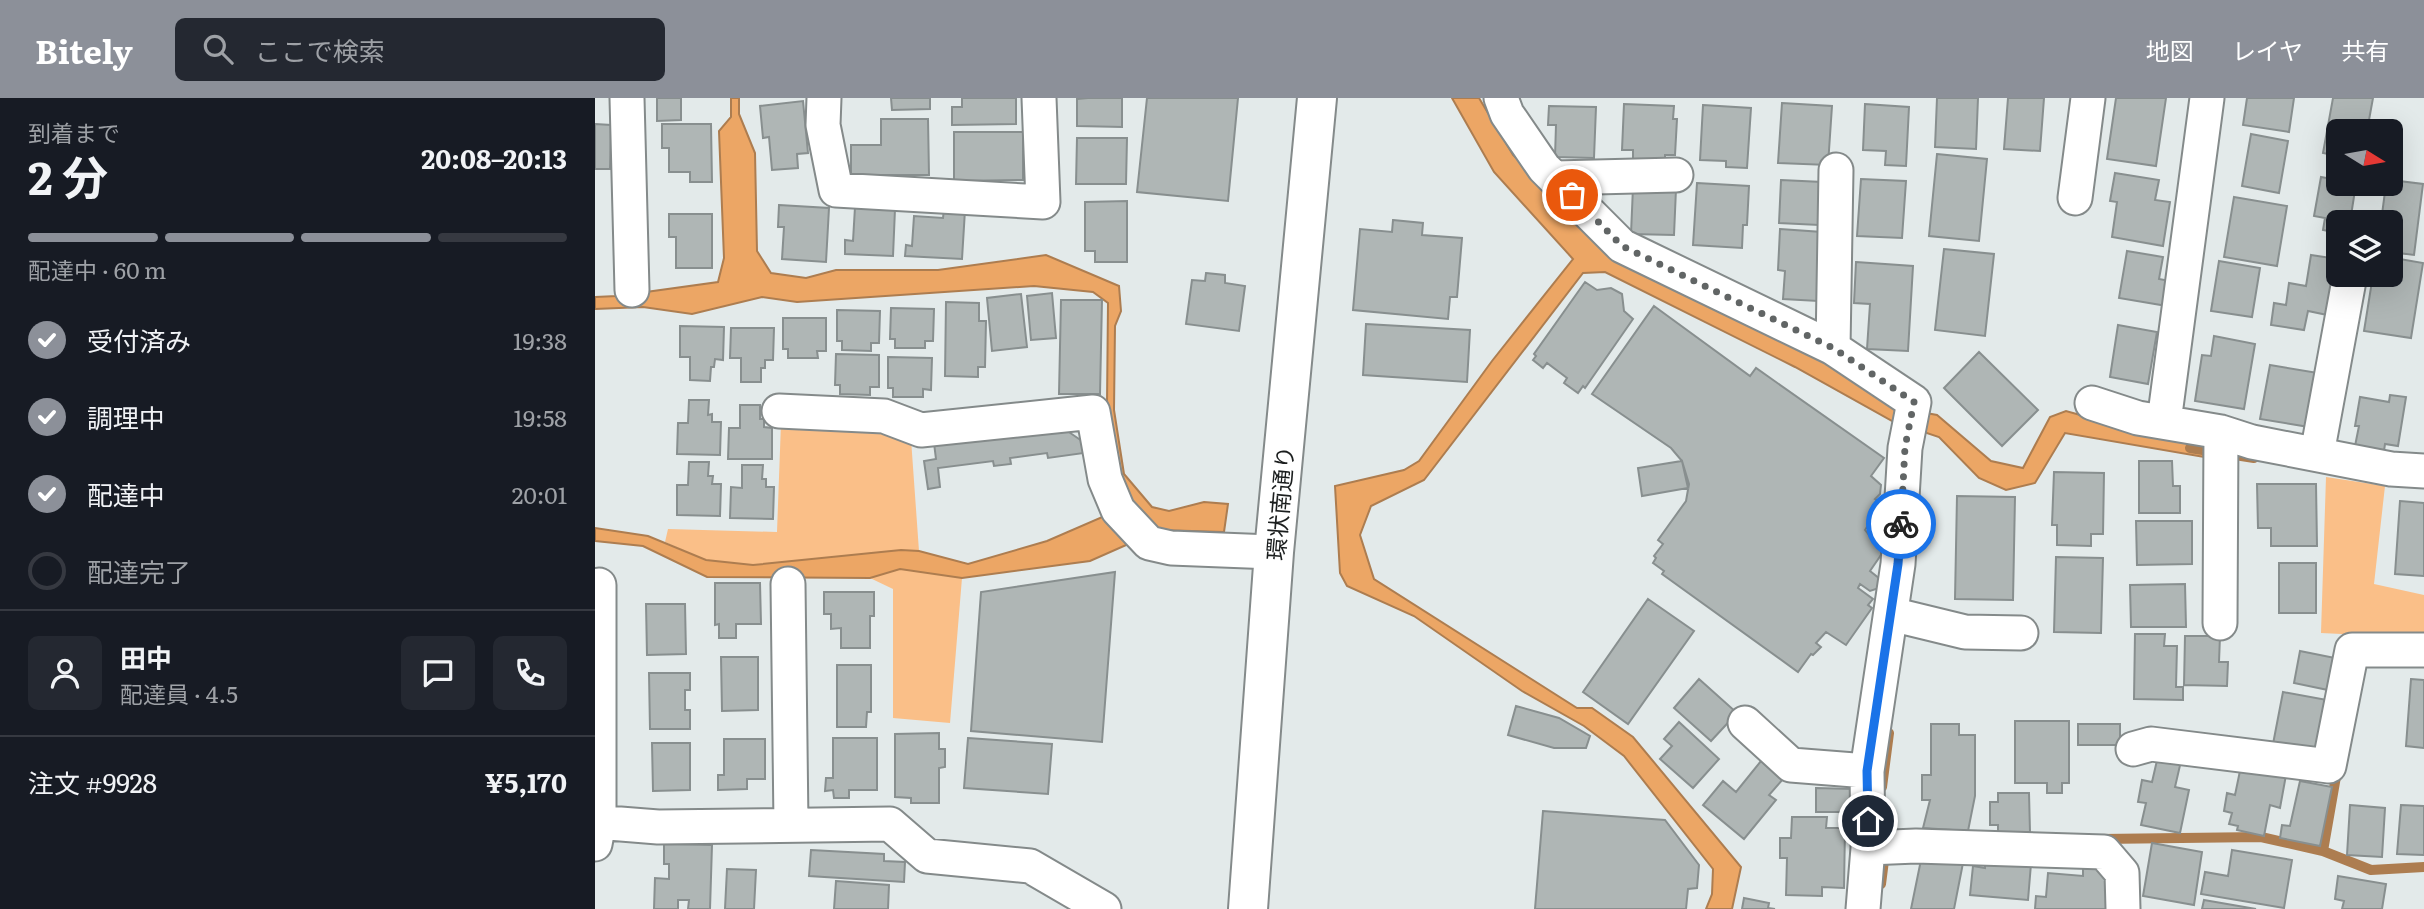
<!DOCTYPE html>
<html lang="ja">
<meta charset="utf-8">
<style>
body{margin:0;font-family:Literata,"Noto Sans JP",serif;background:#242831;color:#f1f3f6;height:100vh;display:flex;flex-direction:column;font-size:26px;white-space:nowrap}
*{box-sizing:border-box;margin:0}
p{font-size:23px;color:#9ea1a6}
.icon{flex:none;width:38px;height:38px;fill:none;stroke:currentColor;stroke-width:2;stroke-linecap:round;stroke-linejoin:round}
.map{position:relative;flex:1;overflow:hidden}
.sheet{display:flex;flex-direction:column;background:#171b24;width:595px}
.sheet>*{flex:none}
.needle{width:46px;rotate:101deg}
.fabs{position:absolute;left:1731px;top:21px;display:grid;gap:14px}
.fabs a{display:grid;place-items:center;width:77px;height:77px;border-radius:10px;background:#171b24;box-shadow:0 7px 28px #0002;font-size:35px}
.pin{position:absolute;display:grid;place-items:center;width:60px;height:60px;color:#fff;margin:-30px;border:4px solid #fff;border-radius:50%;box-shadow:0 2px 7px #0007}
.courier{position:absolute;display:grid;place-items:center;width:70px;height:70px;margin:-35px;border:5px solid #1a73e8;border-radius:50%;background:#fff;color:#222;box-shadow:0 2px 9px #0007}
.summary em{font-style:normal;font-weight:700}
.summary div{display:flex;flex-direction:column-reverse}
.summary{display:flex;align-items:center;justify-content:space-between;height:119px;padding:0 28px}
h1{font-size:46px;font-weight:700;line-height:52px}
.bar{display:grid;grid-template-columns:repeat(4,1fr);gap:10px 7px;align-content:center;height:84px;padding:0 28px}
.bar i{height:9px;border-radius:5px;background:#363941}
.bar .on{background:#8c9099}
.bar p{grid-column:span 4}
.line{display:flex;align-items:center;gap:18px;padding:0 28px;border-top:2px solid #363941}
.line div{flex:1}
.round{display:grid;place-items:center;flex:none;width:74px;height:74px;border-radius:10px;background:#242831}
ol{padding:0 28px;list-style:none}
li{display:flex;align-items:center;gap:21px;height:77px}
li p{margin-inline-start:auto}
li .icon{padding:7px;border-radius:50%;background:#8c9099;color:#fff;stroke-width:4}
li:last-child{color:#9ea1a6}
li i{width:38px;height:38px;border:4px solid #363941;border-radius:50%}
header{display:flex;align-items:center;gap:42px;box-sizing:border-box;height:98px;padding:0 35px;background:#8c9099;color:#fff}
header strong{font-size:33px}
nav{display:flex;gap:38px;margin-inline-start:auto;font-size:24px}
.search{width:490px;height:63px;background:#242831;display:flex;align-items:center;gap:18px;box-sizing:border-box;padding:0 24px;border-radius:10px;color:#9ea1a6;font-size:26px}
main{display:flex;flex:1;min-height:0}
.map>svg:first-child{display:block}
.green{fill:#fabf88}
.water{fill:#eca665;stroke:#ad7d50;stroke-width:2}
.lines{fill:none;stroke-linecap:round;stroke-linejoin:round}
.stream{stroke:#ad7d50;stroke-width:10}
.building{fill:#afb6b5;stroke:#888f8f;stroke-width:2}
.minor-casing{stroke:#848a8a;stroke-width:37}
.trunk-casing{stroke:#848a8a;stroke-width:42}
.minor{stroke:#fff;stroke-width:33}
.trunk{stroke:#fff;stroke-width:38}
.done{stroke:#616565;stroke-width:7;stroke-dasharray:0 12.6}
.route{stroke:#1a73e8;stroke-width:9}
.labels{text-anchor:middle;dominant-baseline:central;stroke-width:6;stroke-linejoin:round;paint-order:stroke}
.street-label{font-size:23px;fill:#1b1e1e;stroke:#fff}
</style>
<header>
<strong>Bitely</strong>
<div class="search"><svg class="icon" aria-label="search" viewBox="0 0 24 24"><circle cx="10" cy="10" r="6"/><path d="M15 15l6 6"/></svg>ここで検索</div>
<nav><a>地図</a><a>レイヤ</a><a>共有</a></nav>
</header>
<main>
<section class="sheet">
<div class="summary"><div><h1>2 分</h1><p>到着まで</p></div><em>20:08–20:13</em></div>
<div class="bar"><i class="on"></i><i class="on"></i><i class="on"></i><i></i><p>配達中 · 60 m</p></div>
<ol>
<li><svg class="icon" aria-label="check" viewBox="0 0 24 24"><path d="M5 12l5 5 9-10"/></svg>受付済み<p>19:38</p></li>
<li><svg class="icon" aria-label="check" viewBox="0 0 24 24"><path d="M5 12l5 5 9-10"/></svg>調理中<p>19:58</p></li>
<li><svg class="icon" aria-label="check" viewBox="0 0 24 24"><path d="M5 12l5 5 9-10"/></svg>配達中<p>20:01</p></li>
<li><i></i>配達完了</li>
</ol>
<div class="line" style="height:126px"><a class="round"><svg class="icon" aria-label="person" viewBox="0 0 24 24"><circle cx="12" cy="8" r="4"/><path d="M4 21q1-7 8-7t8 7"/></svg></a><div><b>田中</b><p>配達員 · 4.5</p></div><a class="round"><svg class="icon" aria-label="chat" viewBox="0 0 24 24"><path d="M4 5h16v11H9l-5 4z"/></svg></a><a class="round"><svg class="icon" aria-label="phone" viewBox="0 0 24 24"><path d="M5 4h4l2 5-3 2q2 4 5 5l2-3 5 2v4C11 20 4 13 5 4z"/></svg></a></div>
<div class="line" style="height:91px"><div>注文 #9928</div><b>¥5,170</b></div>
</section>
<div class="map">
<svg width="1829" height="811" viewBox="0 0 1829 811">
<rect width="100%" height="100%" fill="#e3eaea"/>
<path class="green" d="M253,324L316,341L324,453L306,452L158,467L110,462L70,444L73,431L182,434L186,325Z
M1731,379L1790,388L1779,486L1829,497V540L1726,535Z
M305,471L367,480L355,625L298,620V491L275,480Z"/>
<path class="water" d="M136,0H144V16L160,55L162,153L176,175L211,180L241,172H343L451,157L524,188L526,213L520,228L519,312L529,376L557,409L574,413L609,404L633,406L629,434L565,432L495,463L367,480L305,471L275,480L112,479L48,448L0,443V430L53,438L111,462L158,467L306,452L324,453L373,466L452,443L535,407L518,379L512,307L513,205L498,194L439,188L202,204L167,199L97,216L48,209L0,211V199L22,198L123,184L129,160L124,33L136,19Z
M857,0H884L918,57L1018,155L1233,256L1309,311L1342,317L1396,363L1428,370L1455,319L1471,313L1514,325L1601,341L1609,359L1470,335L1440,385L1411,392L1384,380L1344,339L1299,324L1200,269L1010,174L988,175L829,382L776,408L765,437L779,481L982,610H997L1038,639L1146,769L1137,811H1111L1117,796L1118,771L1029,658L989,628L927,593L819,518L752,488L745,475L740,388L809,372L824,363L897,263L978,161L899,74Z"/>
<g class="lines">
<path class="stream" d="M1595,350L1659,360
M1287,689L1294,635
M1506,741L1666,739L1728,753L1776,772L1829,769
M1728,753L1742,673
M1286,786L1292,739L1288,711"/>
</g>
<path class="building" d="M62,0H86V22L62,23Z
M296,0H335V11L297,12Z
M367,0H421V26L357,27V9H367Z
M493,0H527V29L482,28V1Z
M552,0H643L633,103L542,94Z
M1342,0H1383L1381,51L1340,49Z
M1413,0H1449L1445,53L1409,51Z
M1521,0H1571L1561,68L1512,61Z
M1652,0H1699L1694,34L1648,27Z
M1738,0H1778L1772,33H1743V58L1728,55Z
M208,3L213,55L202,56L203,70L177,72L174,39L168,40L165,8Z
M1187,5L1237,8L1233,67L1183,65Z
M1029,6L1079,8L1078,21H1082L1080,57H1070V66L1038,65V52H1027Z
M1270,6L1314,9L1311,68L1290,67L1291,53L1268,52Z
M1108,7L1156,10L1152,70L1131,69V63L1105,62Z
M954,8L1001,9L999,60L960,59L961,27H953Z
M286,21H333L334,77H256V47H286Z
M0,26L16,27L15,71H0Z
M67,26H116L117,84H95V74H74V50H67Z
M359,34H428V82L359,83Z
M1656,36L1693,43L1684,95L1647,88Z
M482,40H532L531,86H481Z
M1342,56L1392,61L1384,143L1334,138Z
M1520,75L1564,82L1560,102L1575,104L1568,148L1517,139L1522,104L1515,103Z
M1726,79L1743,82V86H1761L1755,124H1743V135L1728,132L1730,120L1719,118Z
M1266,81L1311,83L1307,140L1262,138Z
M1186,82L1227,84L1224,127L1184,125Z
M1796,82L1828,86L1819,157L1796,154V124H1786L1791,86H1796Z
M1102,85L1154,88L1152,127H1148L1147,150L1098,147Z
M1038,89L1081,91L1079,137L1036,136Z
M1639,99L1692,108L1682,168L1629,159Z
M532,103V164H500V153H490V104Z
M184,107L234,110L231,164L187,161L189,129H183Z
M260,109L300,111L298,158L250,156V142L258,143Z
M349,111L370,112L367,161L310,158L311,147L317,148L319,118L348,120Z
M74,116H117V170H81V139H74Z
M798,122L828,125L827,137L867,140L862,199H855L853,221L758,212L765,131L797,134Z
M1185,131L1227,134L1223,203L1188,201L1190,173L1183,172Z
M1349,151L1399,156L1390,238L1340,232Z
M1532,153L1568,159L1564,181L1575,183L1572,208L1524,200Z
M1716,157L1743,161L1737,218L1713,213L1709,232L1676,227L1679,205L1691,207L1694,185L1711,188Z
M1799,160L1828,165L1816,240L1769,233L1778,177H1796V165H1798Z
M1624,163L1665,170L1657,219L1616,213Z
M1261,164L1318,168L1313,253L1272,251L1275,206L1259,205Z
M611,175L630,177V185L650,188L644,233L591,226L597,182L610,183Z
M990,184L1002,192L1016,190L1027,196L1029,213L1038,221L990,290L988,288L983,295L969,285L972,280L952,265L948,270L938,262L941,258L939,256Z
M457,195L461,240L436,242L432,198Z
M426,196L432,249L397,253L392,200Z
M466,202H507L505,296H464Z
M351,204L384,205V223H391L390,269H383V279L350,278Z
M1059,208L1155,278L1161,270L1289,360L1276,378L1286,387L1285,396L1280,401L1288,406L1270,432L1288,454L1275,473L1285,481L1284,490L1275,493L1265,486L1263,490L1278,501L1273,507L1277,510L1251,547L1231,534L1221,545L1226,549L1218,557L1216,556L1203,574L1067,476L1069,473L1058,465L1061,460L1059,458L1068,446L1063,442L1091,403L1094,386L1087,363L1076,350L997,296Z
M296,210L339,211L338,243H330V250H300V241H295Z
M242,212L285,213L284,245H276V253L247,252V243H242Z
M188,220H231V253H222L223,260H193V251H188Z
M771,226L875,232L872,284L768,277Z
M1523,227L1562,234L1553,286L1515,279Z
M85,228L129,229L128,262L120,261L119,269H116L115,283L95,282V259H85Z
M136,230H179L178,262H170V270H166V284H146V260H135Z
M1619,238L1660,246L1649,311L1600,303L1607,257L1616,258Z
M1384,254L1443,312L1407,348L1349,290Z
M241,256L284,257V289H275V297L245,296V287H240Z
M293,259L337,260L336,292L328,291V299H298V290H293Z
M1675,267L1723,275L1714,329L1665,321Z
M1795,297L1811,299L1803,348L1790,346L1789,353L1760,348L1764,328H1760L1765,299L1794,304Z
M94,302H114L113,317L117,316V324H126L125,357L82,356L83,325H93Z
M145,307H165V321H169V329L177,330V361H133L134,330H145Z
M465,328L487,343L489,355L453,360L452,355L415,360L416,366L399,368L398,363L343,370L345,389L333,391L329,363L341,361L339,345Z
M1087,363L1093,390L1047,398L1043,370Z
M1544,363H1577L1578,388H1585V415H1544Z
M94,364H114L113,378H118L117,386H126L125,418L82,417V387H93Z
M147,367H168L167,381H171V389H179L178,421L135,420L136,389L147,390Z
M1459,374L1509,375L1508,436H1496V448L1462,447V427H1457Z
M1662,386H1721L1722,448H1676V430H1663Z
M1362,398L1420,399L1418,502L1360,501Z
M1805,403L1829,405V478L1800,476Z
M1541,423H1597V466L1542,467Z
M1461,459L1508,460L1506,535L1459,534Z
M1684,465H1721V515H1684Z
M520,474L507,644L376,633L386,494Z
M120,485H165L166,526H141V540H124V526L120,527Z
M1590,486L1591,529H1536L1535,487Z
M229,494H279V518H275V550H246V530L236,531V516H229Z
M1053,501L1099,533L1033,626L988,594Z
M51,506H90L91,556L52,557Z
M1540,536H1570L1569,548H1582L1581,589H1588V602L1539,601Z
M1590,538H1625L1624,564H1633L1632,588L1589,587Z
M1705,553L1740,560L1733,592L1699,585Z
M126,559H163V612L127,613Z
M242,567H276V614H272L271,629H242Z
M54,575H95V592H90V612H95V631H55Z
M1104,581L1142,615L1116,643L1079,610Z
M1816,581L1829,582V650L1811,648Z
M1688,594L1732,602L1721,655L1678,646Z
M921,608L964,620L995,638L991,650H959L913,637Z
M1420,623H1474V685H1467V695H1452V685H1420Z
M1084,624L1124,661L1098,690L1065,661L1077,648L1069,641Z
M1336,626H1364V637H1380V698L1373,733L1328,730L1335,702H1327V677H1336Z
M1483,626H1525V647H1483Z
M344,635V651H350V669L344,670V705H316V700L300,699V636Z
M238,640H282V692H254V700H239L238,692L230,693L231,680H238Z
M373,640L457,646L453,696L369,690Z
M129,641H170V681H152V691L123,692V677H129Z
M57,645H95V692L58,693Z
M1563,658L1586,663L1580,689L1594,692L1585,735L1546,727L1551,705L1543,704L1547,682L1557,684Z
M1166,663L1188,681L1174,697L1181,702L1149,741L1108,707L1128,683L1141,694Z
M1646,668L1691,677L1685,710L1675,707L1669,738L1642,732L1643,728L1634,726L1637,715L1629,713L1632,695L1640,697Z
M1705,683L1737,689L1725,748L1685,740L1687,727L1695,728Z
M1221,690L1259,691L1258,714H1221Z
M1403,695H1434L1435,734H1403V727H1395V704H1403Z
M1755,707L1790,710L1787,759L1752,757Z
M1806,707L1829,708V757L1802,756Z
M948,713L1070,722L1104,767L1102,790L1093,791L1091,811H940Z
M1197,719H1232L1231,730H1250L1249,790L1227,789V798L1191,797L1192,760H1185V740H1196Z
M1557,745L1607,754L1599,807L1548,798Z
M69,746L117,747L115,811H93L94,802H83V811H59L60,780L74,781V766H69Z
M216,752L289,756V763L310,764L309,784L214,778Z
M1637,752L1697,762L1689,810L1606,796L1610,774L1633,778Z
M1327,757L1368,765L1359,811H1316Z
M1390,762L1436,766L1433,802L1375,797L1378,768L1390,770Z
M1488,770L1511,772L1510,792H1514L1513,811H1440L1441,798L1451,799L1453,775L1488,778Z
M132,771L161,772L159,811H130Z
M1743,778L1791,786L1787,811H1747L1749,803L1740,801Z
M241,783L294,787L293,811H239Z
M1149,800L1174,805L1173,810L1180,811H1147Z
M1609,802L1661,811H1607Z"/>
<g class="lines">
<defs>
<path id="minor" d="M32,0L37,192
M229,0L228,27L241,92L448,104L444,0
M906,0L912,16L949,70L1027,148L1238,250L1319,304L1310,350L1303,466L1272,673L1273,750L1268,811
M960,80L1081,77
M1480,100L1493,0
M1238,250L1241,72
M1497,305L1543,320L1626,334L1657,344L1796,371L1829,373
M184,313L289,318L326,332L498,314L510,381L523,412L554,445L576,450L679,454
M1569,324L1612,0
M1722,356L1755,177
M193,486L196,726
M1296,516L1370,534L1426,535
M1625,525L1626,334
M1150,625L1196,667L1272,673
M1538,651L1556,646L1734,668L1757,552H1829
M0,724L63,729L295,726L332,758L435,768L509,811
M0,746L4,725V487
M1273,750L1321,748L1509,754L1527,775L1528,811"/>
<path id="trunk" d="M653,811L679,454L722,0"/>
</defs>
<use href="#minor" class="minor-casing"/>
<use href="#trunk" class="trunk-casing"/>
<use href="#minor" class="minor"/>
<use href="#trunk" class="trunk"/>
</g>
<g class="lines">
<path class="done" d="M977,97L1027,148L1238,250L1319,304L1310,349L1306,426"/>
<path class="route" d="M1273,723L1272,673L1303,466L1306,426"/>
</g>
<g class="labels">
<g class="street-label">
<text transform="translate(684 405) rotate(-85)">環状南通り</text>
</g>
</g>
</svg>
<div class="fabs">
<a><svg class="needle" viewBox="-14 -14 28 28"><path d="M0-13l5 13h-10z" fill="#e53935"/><path d="M0 13l5-13h-10z" fill="#9ea1a6"/></svg></a>
<a><svg class="icon" aria-label="layers" viewBox="0 0 24 24"><path d="M12 4l9 5-9 5-9-5zM3 14l9 5 9-5"/></svg></a>
</div>
<div class="pin" style="left:977px;top:97px;background:#ea580c"><svg class="icon" aria-label="bag" viewBox="0 0 24 24"><path d="M5 8h14l-1 12H6zM9 8a3 3 0 0 1 6 0"/></svg></div>
<div class="pin" style="left:1273px;top:723px;background:#1f2937"><svg class="icon" aria-label="home" viewBox="0 0 24 24"><path d="M3 11l9-7 9 7M6 9v11h12V9"/></svg></div>
<div class="courier" style="left:1306px;top:426px"><svg class="icon" aria-label="bike" viewBox="0 0 24 24"><circle cx="6" cy="16" r="4"/><circle cx="18" cy="16" r="4"/><path d="M6 16l4-8h5l3 8M10 8l3 8H6M13 5h3"/></svg></div>
</div>
</main>
